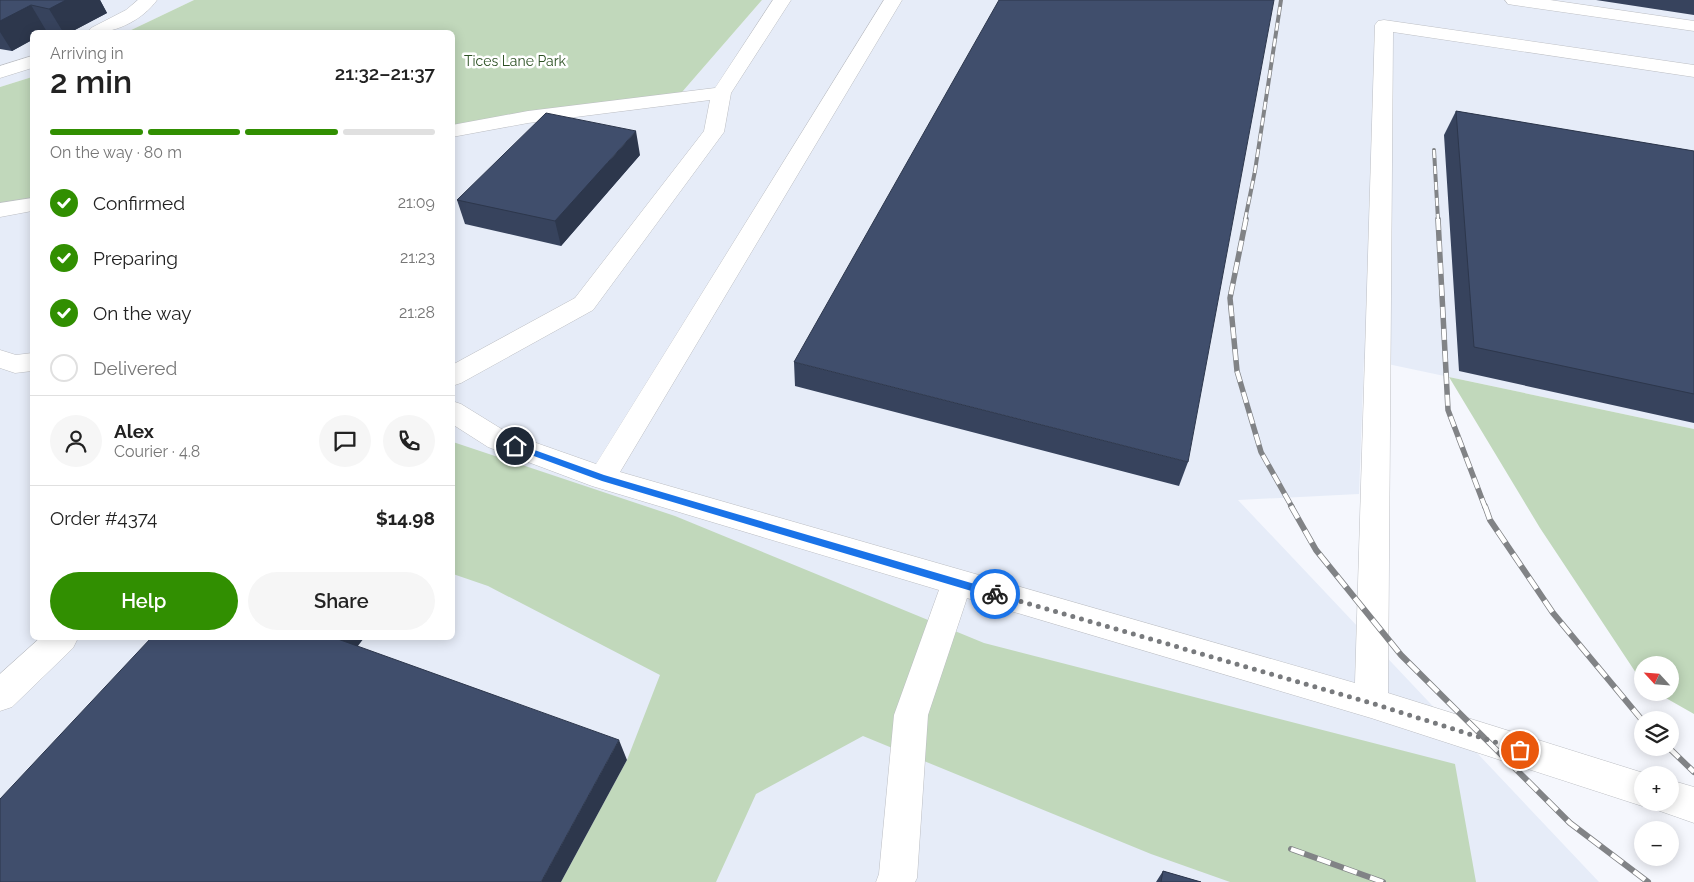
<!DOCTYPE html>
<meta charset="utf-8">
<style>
body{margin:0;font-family:Raleway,sans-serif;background:#f6f6f6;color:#222;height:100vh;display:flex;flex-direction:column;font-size:19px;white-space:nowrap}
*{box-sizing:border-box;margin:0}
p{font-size:16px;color:#767676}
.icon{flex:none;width:28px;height:28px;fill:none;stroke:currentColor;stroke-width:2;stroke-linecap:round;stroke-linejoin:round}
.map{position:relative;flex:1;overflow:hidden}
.sheet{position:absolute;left:30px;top:30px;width:425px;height:610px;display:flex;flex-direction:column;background:#fff;border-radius:8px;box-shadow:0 2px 12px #0003}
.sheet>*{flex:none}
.needle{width:32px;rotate:296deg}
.controls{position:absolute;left:1634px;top:656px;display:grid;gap:10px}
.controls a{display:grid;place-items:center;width:45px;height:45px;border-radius:50%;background:#fff;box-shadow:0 2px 12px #0003;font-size:25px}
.pin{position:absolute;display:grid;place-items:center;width:42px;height:42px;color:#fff;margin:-21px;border:2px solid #fff;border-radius:50%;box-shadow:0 1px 5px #0007}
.courier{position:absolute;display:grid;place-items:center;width:50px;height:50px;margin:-25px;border:4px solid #1a73e8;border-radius:50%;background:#fff;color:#222;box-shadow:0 1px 6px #0007}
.headline em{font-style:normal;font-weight:600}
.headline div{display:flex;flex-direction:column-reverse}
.headline{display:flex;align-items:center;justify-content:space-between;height:85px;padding:0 20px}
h1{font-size:32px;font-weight:600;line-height:38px}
.bar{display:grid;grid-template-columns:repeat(4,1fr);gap:8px 5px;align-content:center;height:60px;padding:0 20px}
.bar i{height:6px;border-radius:4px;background:#e0e0e0}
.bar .current{background:#318f01}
.bar p{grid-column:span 4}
.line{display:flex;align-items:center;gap:12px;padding:0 20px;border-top:1px solid #e0e0e0}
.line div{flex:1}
.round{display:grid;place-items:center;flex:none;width:52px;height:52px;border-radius:26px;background:#f6f6f6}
ol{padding:0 20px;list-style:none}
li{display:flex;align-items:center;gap:15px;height:55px}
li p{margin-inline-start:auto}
li .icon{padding:5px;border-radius:50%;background:#318f01;color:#fff;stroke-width:4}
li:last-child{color:#767676}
li i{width:28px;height:28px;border:2px solid #e0e0e0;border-radius:50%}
.primary-button{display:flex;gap:10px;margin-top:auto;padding:10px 20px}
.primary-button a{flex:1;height:58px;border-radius:30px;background:#318f01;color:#fff;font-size:20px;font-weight:600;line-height:58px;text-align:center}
.primary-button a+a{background:#f6f6f6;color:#222}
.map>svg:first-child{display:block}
.built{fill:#e6ecf8}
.green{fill:#c1d8bb}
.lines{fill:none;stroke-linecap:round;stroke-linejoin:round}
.minor-casing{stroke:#bcbec3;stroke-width:1}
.minor{fill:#fff;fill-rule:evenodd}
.rail-far2-casing{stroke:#818386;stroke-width:4}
.rail-far1-casing{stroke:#818386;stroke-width:5.5}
.rail-casing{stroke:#818386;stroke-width:6}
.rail-far2{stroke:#fff;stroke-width:2.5;stroke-dasharray:8;stroke-linecap:butt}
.rail-far1{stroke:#fff;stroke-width:4;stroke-dasharray:11;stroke-linecap:butt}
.rail{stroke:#fff;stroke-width:4.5;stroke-dasharray:14;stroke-linecap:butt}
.wall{fill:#37435d}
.shaded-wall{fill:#2d374c}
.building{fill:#404e6c;stroke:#2d374c}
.route{fill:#1a73e8}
.done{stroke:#787a7d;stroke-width:5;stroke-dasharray:0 9}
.labels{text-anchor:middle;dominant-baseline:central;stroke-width:5;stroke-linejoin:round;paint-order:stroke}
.far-park-label{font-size:14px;fill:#2d5124;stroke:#fff}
</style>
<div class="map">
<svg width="1694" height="882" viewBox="0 0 1694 882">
<rect width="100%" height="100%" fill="#f5f7fd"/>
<path class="built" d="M0,0H194L127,32H32V77L0,87Z
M762,0H1694V429L1364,359L1359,494L1238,500L1599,882H0V213L32,204V638H452L453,133L676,99Z"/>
<path class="green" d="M194,0H762L676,99L453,133L452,32H127Z
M32,77V204L0,213V87Z
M1449,377L1694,429V714L1657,693L1670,692V665H1642V682L1540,528Z
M453,442L675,516L984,643L1455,764L1476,882H1230L1151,854L863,736L756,794L716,882H561L627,760L660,675L488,586L453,574Z"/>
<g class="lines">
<defs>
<path id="minor" d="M138,0H157C142,21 112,35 88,32L91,28L126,10Z
M773,0H791L731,93L724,132L593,310L461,383L452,386V365L575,298L704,131L710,100L528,123L452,137V125L528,111L715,88Z
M884,0H902L620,472L1355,683L1375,25L1378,21L1384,20L1694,65V77L1393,32L1388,693L1650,775H1642V802H1651L1642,806L1371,718L967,598L928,715L917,878L915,882H876L879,874L894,715L939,590L592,486L488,447L452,424V401L461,404L508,433L596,464Z
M1505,0H1550L1694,21V31L1514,5L1508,4Z
M32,56V68L0,78V66Z
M32,198V211L0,217V203Z
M0,350L16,355L32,353V371L15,373L0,368Z
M40,638H78L73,648L12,707L0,711V674Z
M1670,780L1694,787V823L1657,810L1654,802H1670Z"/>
</defs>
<use href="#minor" class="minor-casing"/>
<use href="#minor" class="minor"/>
<defs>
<path id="rail-far2" d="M1434,150L1438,220
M1245,220L1255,171L1281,0"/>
<path id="rail-far1" d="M1246,219L1230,298L1237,371L1261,452L1292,507
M1438,219L1448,410L1485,507"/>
<path id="rail" d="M1291,506L1316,550L1401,655L1570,823L1648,882
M1485,506L1490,520L1553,613L1642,720
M1669,748L1694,772
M1291,849L1383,882"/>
</defs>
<use href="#rail-far2" class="rail-far2-casing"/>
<use href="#rail-far1" class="rail-far1-casing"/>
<use href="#rail" class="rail-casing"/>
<use href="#rail-far2" class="rail-far2"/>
<use href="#rail-far1" class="rail-far1"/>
<use href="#rail" class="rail"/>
</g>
<path class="wall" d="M0,0H100L107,13L71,32H32V40L12,51L0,49Z
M1596,0H1694V15Z
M1456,111L1694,151V423L1459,371L1444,135Z
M640,155L561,246L465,224L457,200Z
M794,362L1188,462L1179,486L795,386Z
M1163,871L1201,882H1156Z"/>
<path class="shaded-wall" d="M66,0H100L107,13L71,32H63L49,9Z
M31,5L47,32H32V40L12,51L0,32V21Z
M636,131L640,155L561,246L555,221Z
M333,638H364L348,659Z
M619,740L627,760L561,882H541Z"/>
<path class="building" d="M0,0H66L49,9L31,5L0,21Z
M999,0H1274L1188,462L794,362Z
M1456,111L1694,151V394L1474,347Z
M546,113L636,131L555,221L457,200Z
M151,638H335L619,740L541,882H0V799Z
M1163,871L1201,882H1161Z"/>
<path class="route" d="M515,443L604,475L995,590L1000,594L995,598L602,481L512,448L511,446Z"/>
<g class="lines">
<path class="done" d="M995,594L1371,703L1520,750"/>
</g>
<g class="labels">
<g class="far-park-label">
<text x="515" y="61">Tices Lane Park</text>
</g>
</g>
</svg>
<div class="controls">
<a><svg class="needle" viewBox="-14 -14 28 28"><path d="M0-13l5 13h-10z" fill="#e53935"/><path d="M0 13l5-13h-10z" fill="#767676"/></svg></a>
<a><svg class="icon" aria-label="layers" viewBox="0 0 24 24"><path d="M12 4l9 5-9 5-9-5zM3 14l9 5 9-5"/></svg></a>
<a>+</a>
<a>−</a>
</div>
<div class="pin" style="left:1520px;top:750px;background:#ea580c"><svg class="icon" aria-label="bag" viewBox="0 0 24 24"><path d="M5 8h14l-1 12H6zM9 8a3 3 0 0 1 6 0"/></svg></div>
<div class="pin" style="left:515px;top:446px;background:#1f2937"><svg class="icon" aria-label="home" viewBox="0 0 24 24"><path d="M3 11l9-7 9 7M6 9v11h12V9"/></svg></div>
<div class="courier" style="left:995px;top:594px"><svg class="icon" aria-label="bike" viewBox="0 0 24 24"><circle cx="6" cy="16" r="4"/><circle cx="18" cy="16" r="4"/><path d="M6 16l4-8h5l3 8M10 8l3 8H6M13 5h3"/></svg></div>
<section class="sheet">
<div class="headline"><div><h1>2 min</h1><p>Arriving in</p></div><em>21:32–21:37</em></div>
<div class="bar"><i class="current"></i><i class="current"></i><i class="current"></i><i></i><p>On the way · 80 m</p></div>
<ol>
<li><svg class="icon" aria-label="check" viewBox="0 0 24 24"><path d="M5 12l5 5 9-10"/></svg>Confirmed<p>21:09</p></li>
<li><svg class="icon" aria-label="check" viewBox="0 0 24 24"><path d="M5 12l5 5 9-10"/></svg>Preparing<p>21:23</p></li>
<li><svg class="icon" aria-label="check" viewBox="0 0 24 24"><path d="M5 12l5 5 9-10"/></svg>On the way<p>21:28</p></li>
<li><i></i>Delivered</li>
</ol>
<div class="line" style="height:90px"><a class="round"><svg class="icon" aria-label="person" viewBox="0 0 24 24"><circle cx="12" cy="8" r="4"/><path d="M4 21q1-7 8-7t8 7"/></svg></a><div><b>Alex</b><p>Courier · 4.8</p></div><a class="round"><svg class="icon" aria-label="chat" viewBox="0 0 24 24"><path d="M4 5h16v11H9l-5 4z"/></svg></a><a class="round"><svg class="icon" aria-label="phone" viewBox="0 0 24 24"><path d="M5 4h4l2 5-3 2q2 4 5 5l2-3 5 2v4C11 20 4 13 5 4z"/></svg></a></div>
<div class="line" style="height:65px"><div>Order #4374</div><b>$14.98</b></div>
<div class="primary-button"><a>Help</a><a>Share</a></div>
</section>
</div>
